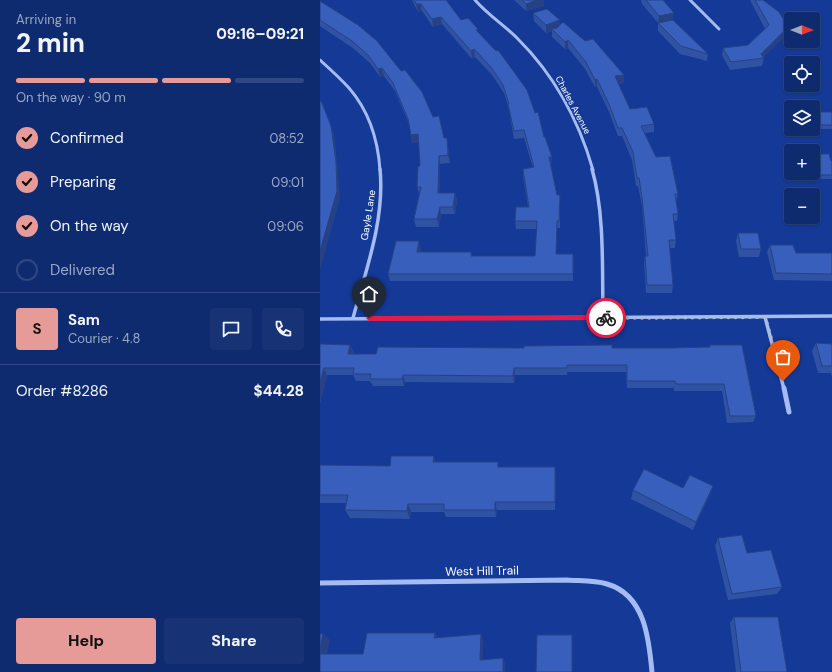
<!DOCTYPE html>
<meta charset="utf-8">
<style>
body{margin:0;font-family:"DM Sans",sans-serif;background:#183375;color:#f1f3f6;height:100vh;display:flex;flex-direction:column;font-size:15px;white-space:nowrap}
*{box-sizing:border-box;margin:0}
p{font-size:13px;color:#9ba7c3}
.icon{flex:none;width:22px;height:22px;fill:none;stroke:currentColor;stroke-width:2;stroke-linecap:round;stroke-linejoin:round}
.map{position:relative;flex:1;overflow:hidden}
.details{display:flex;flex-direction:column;background:#0f2b70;width:320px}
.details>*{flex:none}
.needle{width:26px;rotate:90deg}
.tools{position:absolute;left:464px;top:12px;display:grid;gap:8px}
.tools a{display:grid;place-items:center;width:36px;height:36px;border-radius:4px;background:#0f2b70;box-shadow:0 1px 3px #0004,0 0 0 1px #2f4783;font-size:20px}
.pin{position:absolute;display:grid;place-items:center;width:34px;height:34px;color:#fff;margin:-41px -17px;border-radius:50% 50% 50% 0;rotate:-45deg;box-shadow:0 0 4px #0007}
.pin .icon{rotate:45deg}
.courier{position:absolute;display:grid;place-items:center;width:40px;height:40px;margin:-20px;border:3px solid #e11d48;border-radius:50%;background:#fff;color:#222;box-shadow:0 1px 5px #0007}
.summary em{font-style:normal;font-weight:800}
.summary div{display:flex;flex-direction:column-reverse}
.summary{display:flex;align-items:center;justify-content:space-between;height:68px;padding:0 16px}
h1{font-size:26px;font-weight:800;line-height:30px}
.bar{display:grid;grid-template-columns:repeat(4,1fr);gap:6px 4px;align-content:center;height:48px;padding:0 16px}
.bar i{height:5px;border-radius:3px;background:#2f4783}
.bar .on{background:#e69b98}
.bar p{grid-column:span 4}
.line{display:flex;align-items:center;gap:10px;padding:0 16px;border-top:1px solid #2f4783}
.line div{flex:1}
.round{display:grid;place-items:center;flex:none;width:42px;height:42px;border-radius:4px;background:#183375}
ol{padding:0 16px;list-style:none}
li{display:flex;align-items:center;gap:12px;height:44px}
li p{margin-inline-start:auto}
li .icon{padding:4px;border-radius:50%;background:#e69b98;color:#111;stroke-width:4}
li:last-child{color:#9ba7c3}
li i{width:22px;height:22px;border:2px solid #2f4783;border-radius:50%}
.primary-button{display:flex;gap:8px;margin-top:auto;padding:8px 16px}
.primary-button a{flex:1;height:46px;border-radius:4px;background:#e69b98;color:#111;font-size:16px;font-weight:800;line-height:46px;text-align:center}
.primary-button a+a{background:#183375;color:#f1f3f6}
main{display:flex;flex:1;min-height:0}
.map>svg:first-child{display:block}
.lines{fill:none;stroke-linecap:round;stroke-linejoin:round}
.minor-far2{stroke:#a5bcf2;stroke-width:3}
.minor-far1{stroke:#a5bcf2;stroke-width:3.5}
.minor{stroke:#a5bcf2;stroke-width:5}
.wall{fill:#3052a2}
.shaded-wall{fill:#274284}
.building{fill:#385fbc;stroke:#274284}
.route{fill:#e11d48}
.done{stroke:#adbada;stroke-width:4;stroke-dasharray:0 7.2}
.labels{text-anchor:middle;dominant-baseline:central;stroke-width:3;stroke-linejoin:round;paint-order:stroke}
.far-street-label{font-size:9px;fill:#fff;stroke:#143996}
.street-label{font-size:10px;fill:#fff;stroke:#143996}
.near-street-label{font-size:12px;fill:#fff;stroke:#143996}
</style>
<main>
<section class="details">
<div class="summary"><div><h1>2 min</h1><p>Arriving in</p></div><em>09:16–09:21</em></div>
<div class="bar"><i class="on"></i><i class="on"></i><i class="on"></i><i></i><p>On the way · 90 m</p></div>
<ol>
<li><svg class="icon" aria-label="check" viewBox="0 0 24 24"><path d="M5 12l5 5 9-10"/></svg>Confirmed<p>08:52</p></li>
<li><svg class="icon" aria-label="check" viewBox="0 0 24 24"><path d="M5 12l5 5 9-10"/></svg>Preparing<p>09:01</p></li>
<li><svg class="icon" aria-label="check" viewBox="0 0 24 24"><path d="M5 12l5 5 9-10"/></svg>On the way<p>09:06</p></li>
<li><i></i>Delivered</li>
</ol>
<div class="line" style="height:72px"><b class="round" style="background:#e69b98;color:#111">S</b><div><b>Sam</b><p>Courier · 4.8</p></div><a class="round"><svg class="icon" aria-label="chat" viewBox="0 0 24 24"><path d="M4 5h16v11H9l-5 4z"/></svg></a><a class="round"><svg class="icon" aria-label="phone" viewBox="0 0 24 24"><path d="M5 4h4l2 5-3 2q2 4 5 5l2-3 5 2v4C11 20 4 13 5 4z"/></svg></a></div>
<div class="line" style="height:52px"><div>Order #8286</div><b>$44.28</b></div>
<div class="primary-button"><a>Help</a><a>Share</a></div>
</section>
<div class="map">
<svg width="512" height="672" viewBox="0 0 512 672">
<rect width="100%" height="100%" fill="#143996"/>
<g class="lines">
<path class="minor-far2" d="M155,0C168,15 184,25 198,39C234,75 259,121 273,170
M370,0L399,29
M0,60C10,69 20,78 29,88C49,111 58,140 60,170"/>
<path class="minor-far1" d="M272,169C285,214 282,271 283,318
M445,317L464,389
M33,318C46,270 65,219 60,169
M0,319L512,316"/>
<path class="minor" d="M464,388L469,412
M0,583L247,580C260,581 274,580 287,584C325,595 329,639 332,672"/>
</g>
<path class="wall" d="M92,0H126L141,20L159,33L224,137L232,164L230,165L237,195H240V228H237L236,254H253V281H70L68,274L101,249V252H151L152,256H215L217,229H196L195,221L208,207L203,176V169L213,168L204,138L194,139L189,111L188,106L184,93L172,75L155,57L152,59L122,24L113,27L102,11L98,12Z
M194,0H224V6L206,11Z
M321,0H343L353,20L388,54L387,61L360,54L338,31V23L322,4Z
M430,0H443L468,27L466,35L443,57L444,58L442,66L410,70L402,55L403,48L428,45L445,29Z
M0,1L113,117L128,146L130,163L120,164V193H135L137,201L135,214H121L119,227H96L94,219L99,194L97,187L100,166L99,142L92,143L89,124L75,91L64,76L60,77L50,63L34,49L0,26Z
M213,13L240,24L265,41L304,75V83L298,84L310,109L334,124V132L325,133L336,157L358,194L356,202L358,214L357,221H354L356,240L355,248H349L353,285L352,293H326L324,264L325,256H326L322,206L318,186H316L312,160L302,136H298L289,112L277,87H275L265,69L248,48L245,49L232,37V31L226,33L214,21Z
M493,112H512V129H482H493Z
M464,114H471V129H482L481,131H466L463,118Z
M493,154L512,161V179H497L493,166Z
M418,233L441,249L439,257H419L416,241Z
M450,245L476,253H512V281L454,280L447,252Z
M496,343L512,344V378L511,373H498L492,351Z
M0,344L30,345L34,352L33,354H56L292,348H352L389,347L390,345L436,416L433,422L407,423L402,391H354V388H307L306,372H247V375H195L194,383L85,382L84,386H53L50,381H36L33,375H7L0,403Z
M116,462L179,467L236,475L235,510H177L176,517H126L124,512H91L90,519L30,518L25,510L27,503H0V465L70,466Z
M393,486L390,495L373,530L311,499L313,490L363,488Z
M398,538L427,553L462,587L457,594L408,600L395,546Z
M414,617L467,672H416L410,623Z"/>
<path class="shaded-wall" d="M217,0H224V6L206,11V4Z
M96,4H101L102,11L98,12Z
M354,13L353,21L338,23L339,16Z
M121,17L122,24L113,27L112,19Z
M240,20V28L232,29V31L226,33V25Z
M468,27L466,35L442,59L441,54Z
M248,40V48L245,49V42Z
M154,49L155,57L152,59L151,51Z
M62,68L64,76L60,77L58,69Z
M304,75V83L294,84L295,76Z
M277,79V87H275V80Z
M11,126L14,133L18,170L20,199L0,270V251Z
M98,134L100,142L92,143L91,135Z
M127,138L128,146L130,163L128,155Z
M119,156L120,164V201L118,193Z
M229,157H232V164L229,165Z
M135,193L137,201L135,214L133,207Z
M120,207L121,214L119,227L117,219Z
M99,241L101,249L99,260L97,252Z
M30,345L34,352L31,361L28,354Z
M4,368L7,375L0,403V382Z
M194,368L195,375L194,383L193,376Z
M83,375L85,382L84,386L82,379Z
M114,456L117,464L113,462Z
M235,467L236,475L235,510Z
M393,486L390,495L373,530L376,522Z
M175,502L177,510L176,517L175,510Z
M88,504L91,512L90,519L87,511Z
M115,633L119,639L114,638Z
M3,634L10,640L6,660L0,655V650Z
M161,634L163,640V665L160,660Z
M183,658L185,663V672H183Z"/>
<path class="building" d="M94,0H126L141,20L148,18L158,29L156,30L176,51L178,50L207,90L215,113L218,112L224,137H225L232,157H229L237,195H240L239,221H237L236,254H253V274H68L76,241H99L97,252H151V256H215L217,221H195L196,207H209L203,169L214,167L204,130L194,131L188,104H189L183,85L171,67L154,49L151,51L121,17L112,19L101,4H96Z
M202,0H217L206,4Z
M326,0H343L354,13L339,16Z
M435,0H443L459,12L468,27L441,54L444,58L411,62L403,48L428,45L449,25Z
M0,1L38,25L57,41L81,71L85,70L102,92L113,117L119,116L124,138H127L128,155L119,156L118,193H135L133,207H120L117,219H94L101,187H97L98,166H100L98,134L91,135L88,119L73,83L62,68L58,69L48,55L32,41L0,20Z
M227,9L240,20L226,25L213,13Z
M353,20L388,54L361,46L338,23Z
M243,22L265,41L273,39L304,75L295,76L310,109L327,107L334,124L321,126L336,157L350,156L358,194H355L358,214H353L356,240H349L353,285H327L325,256H328L322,198L319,178H317L313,152L302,128H298L289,104L277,79L275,80L266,62L248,40L245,42L232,29L237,28Z
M0,100L2,103L11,126L16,162L17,191L0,251Z
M493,112H512V125H493Z
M464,114H471V127H468Z
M493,154H509L511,161H512V175H498L493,158Z
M418,233H438L441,249H421Z
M450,245H473L476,253H512V274L456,273Z
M496,343L512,344V366H502Z
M0,344L30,345L28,354H56L58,347L204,348V346L292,345V348H352L390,347V345H422L436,416H410L404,384H356L355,381H307V365H247V368H194L193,376L83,375L82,379H50L51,374H33L34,368H4L0,382Z
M71,456H114L113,462H178V467H235V502H175V510H124V504H88L87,511L25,510L28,495H0V465L70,466Z
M324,469L363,488L370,475L393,486L376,522L313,490Z
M422,535L427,553L451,550L462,587L412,594L398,538Z
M414,617H458L467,672H421Z
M47,633H115L114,638L161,634L160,660L183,658V672H0V654H43Z
M0,634H3L0,650Z
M217,635H252V672H216Z"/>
<path class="route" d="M286,315L289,318L286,320L49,321L46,318L49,316Z"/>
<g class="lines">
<path class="done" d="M286,318L445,317L463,381"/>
</g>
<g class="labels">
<g class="far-street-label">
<text transform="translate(253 105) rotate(62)">Charles Avenue</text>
</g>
<g class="street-label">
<text transform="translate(48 215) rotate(-81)">Gayle Lane</text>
</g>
<g class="near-street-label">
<text transform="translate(162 571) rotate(-1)">West Hill Trail</text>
</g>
</g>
</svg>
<div class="tools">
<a><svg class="needle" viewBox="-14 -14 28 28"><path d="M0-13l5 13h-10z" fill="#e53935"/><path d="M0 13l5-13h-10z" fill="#9ba7c3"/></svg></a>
<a><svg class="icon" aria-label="locate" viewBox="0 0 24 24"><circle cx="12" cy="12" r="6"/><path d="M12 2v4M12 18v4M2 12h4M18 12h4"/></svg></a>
<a><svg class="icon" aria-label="layers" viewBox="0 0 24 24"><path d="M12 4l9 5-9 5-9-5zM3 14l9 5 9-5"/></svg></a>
<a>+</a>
<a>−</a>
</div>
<div class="pin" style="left:463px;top:381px;background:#ea580c"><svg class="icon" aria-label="bag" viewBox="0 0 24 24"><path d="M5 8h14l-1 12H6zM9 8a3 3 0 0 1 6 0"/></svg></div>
<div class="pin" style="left:49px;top:318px;background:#1f2937"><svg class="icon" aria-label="home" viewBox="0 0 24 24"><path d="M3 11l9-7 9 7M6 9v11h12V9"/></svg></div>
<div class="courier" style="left:286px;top:318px"><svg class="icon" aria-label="bike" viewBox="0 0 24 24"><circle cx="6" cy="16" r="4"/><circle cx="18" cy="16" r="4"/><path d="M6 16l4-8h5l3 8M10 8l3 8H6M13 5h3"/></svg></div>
</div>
</main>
